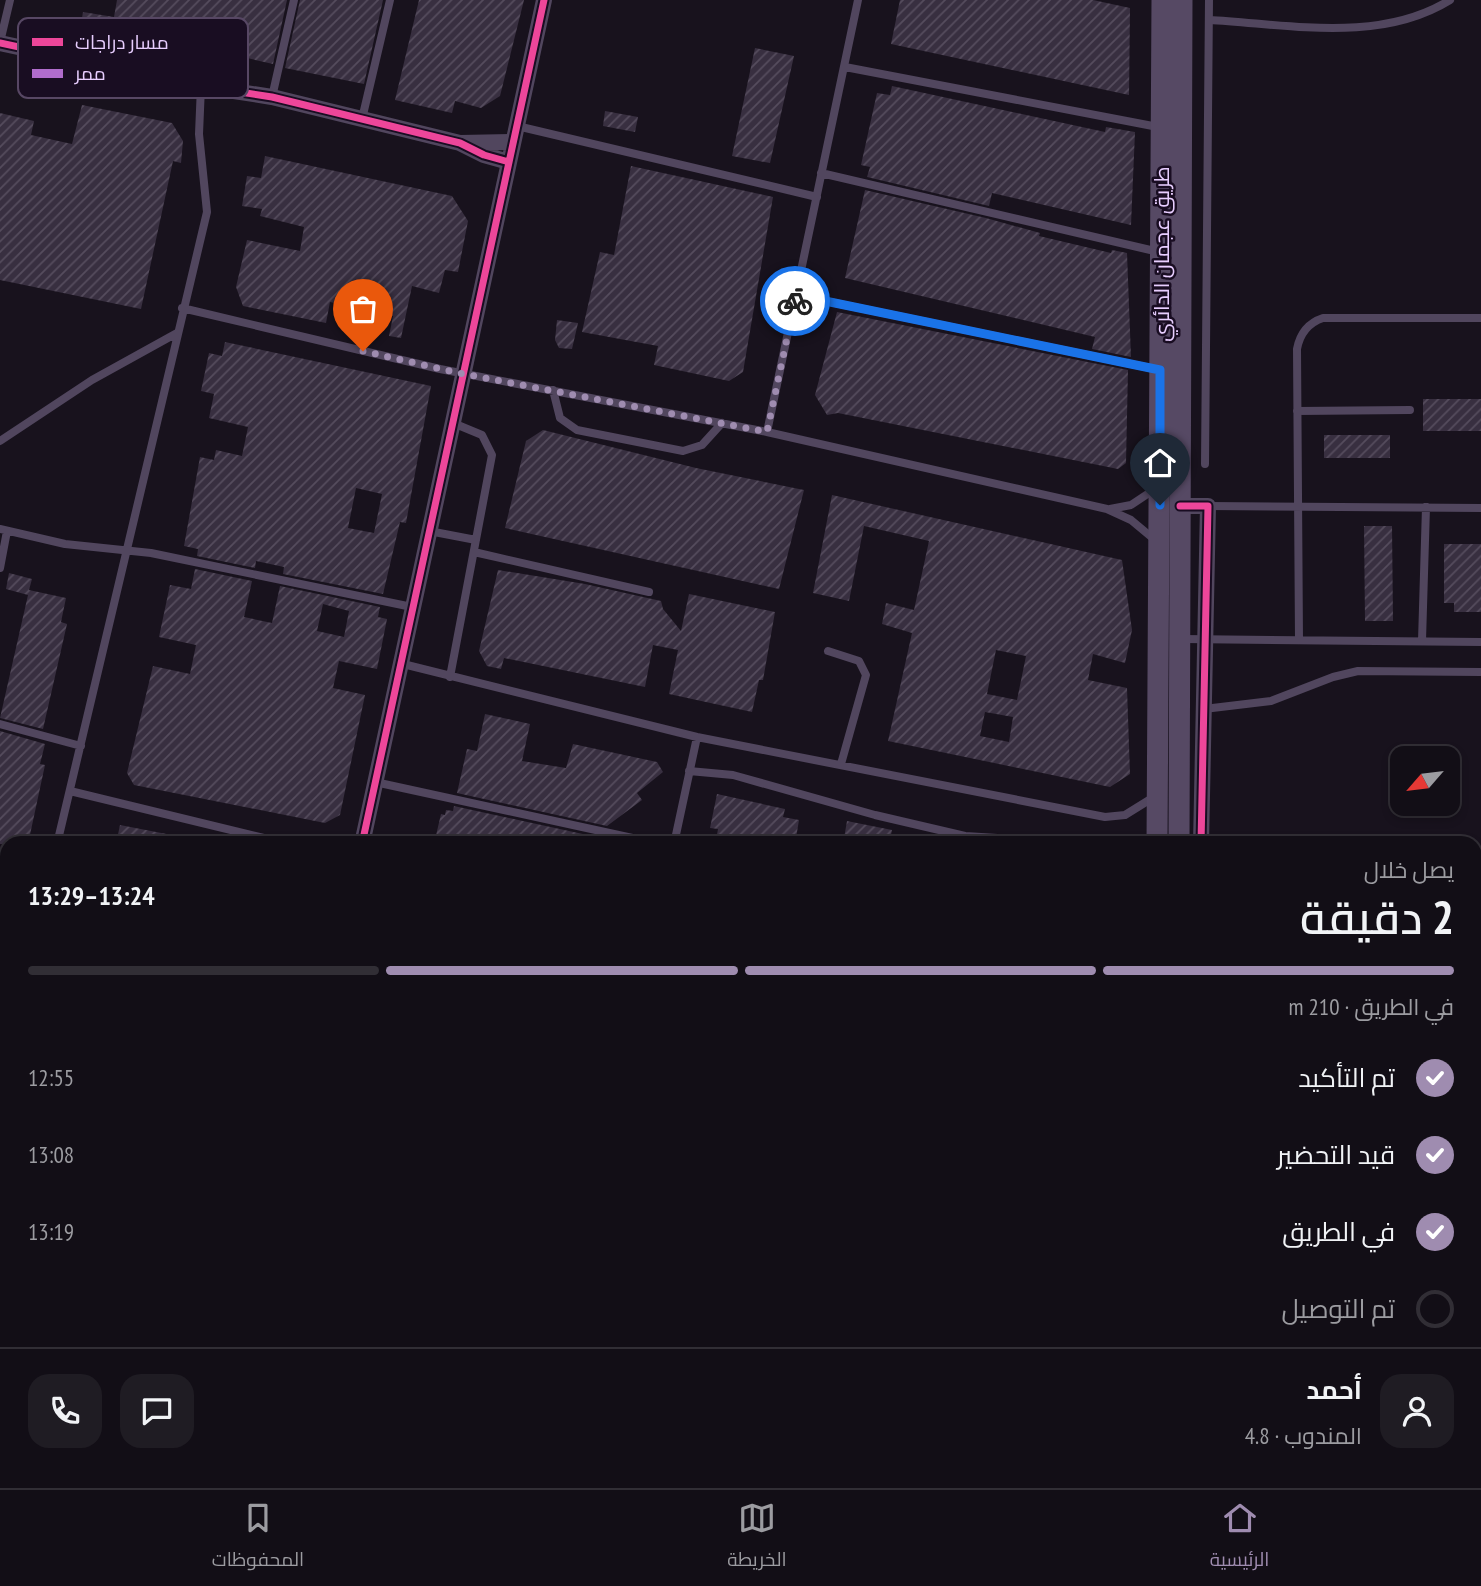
<!DOCTYPE html>
<html lang="ar">
<meta charset="utf-8">
<style>
body{margin:0;font-family:"PT Sans Narrow",Cairo,sans-serif;background:#1f1c23;color:#f1f3f6;direction:rtl;height:100vh;display:flex;flex-direction:column;font-size:26px;white-space:nowrap}
*{box-sizing:border-box;margin:0}
p{font-size:23px;color:#9c9ca1}
.icon{flex:none;width:38px;height:38px;fill:none;stroke:currentColor;stroke-width:2;stroke-linecap:round;stroke-linejoin:round}
.map{position:relative;flex:1;overflow:hidden;direction:ltr}
.sheet{position:absolute;left:0px;top:836px;width:1482px;height:653px;display:flex;flex-direction:column;background:#120e16;border-radius:21px 21px 0 0;box-shadow:0 4px 10px #0003,0 0 0 2px #312e35;direction:rtl}
.sheet>*{flex:none}
.needle{width:46px;rotate:242deg}
.fabs{position:absolute;left:1390px;top:746px;display:grid;gap:14px}
.fabs a{display:grid;place-items:center;width:70px;height:70px;border-radius:14px;background:#120e16;box-shadow:0 4px 10px #0003,0 0 0 2px #312e35;font-size:35px}
.pin{position:absolute;display:grid;place-items:center;width:60px;height:60px;color:#fff;margin:-72px -30px;border-radius:50% 50% 50% 0;rotate:-45deg;box-shadow:0 0 7px #0007}
.pin .icon{rotate:45deg}
.courier{position:absolute;display:grid;place-items:center;width:70px;height:70px;margin:-35px;border:5px solid #1a73e8;border-radius:50%;background:#fff;color:#222;box-shadow:0 2px 9px #0007}
.summary em{font-style:normal;font-weight:600}
.summary div{display:flex;flex-direction:column-reverse}
.summary{display:flex;align-items:center;justify-content:space-between;height:119px;padding:0 28px}
h1{font-size:46px;font-weight:600;line-height:52px}
.bar{display:grid;grid-template-columns:repeat(4,1fr);gap:10px 7px;align-content:center;height:84px;padding:0 28px}
.bar i{height:9px;border-radius:5px;background:#312e35}
.bar .current{background:#9f8cb0}
.bar p{grid-column:span 4}
.line{display:flex;align-items:center;gap:18px;padding:0 28px;border-top:2px solid #312e35}
.line div{flex:1}
.round{display:grid;place-items:center;flex:none;width:74px;height:74px;border-radius:21px;background:#1f1c23}
ol{padding:0 28px;list-style:none}
li{display:flex;align-items:center;gap:21px;height:77px}
li p{margin-inline-start:auto}
li .icon{padding:7px;border-radius:50%;background:#9f8cb0;color:#fff;stroke-width:4}
li:last-child{color:#9c9ca1}
li i{width:38px;height:38px;border:4px solid #312e35;border-radius:50%}
.tabs{display:flex;justify-content:space-around;align-items:center;height:98px;border-top:2px solid #312e35;background:#120e16;font-size:19px;color:#9c9ca1}
.tabs a{display:grid;justify-items:center;gap:4px}
.tabs .current{color:#9f8cb0}
.map>svg:first-child{display:block}
.building{fill:url(#building-hatch);fill-rule:evenodd}
.lines{fill:none;stroke-linecap:round;stroke-linejoin:round}
.lane{stroke:#51465e;stroke-width:8}
.street{stroke:#51465e;stroke-width:16}
.secondary{stroke:#564964;stroke-width:21}
.quiet{stroke:#b06ccc;stroke-width:5;stroke-dasharray:10 5;stroke-linecap:butt}
.cycleway-casing{stroke:#190d22;stroke-width:11}
.cycleway{stroke:#ed469a;stroke-width:7}
.done{stroke:#9f8cb0;stroke-width:7;stroke-dasharray:0 12.6}
.route{stroke:#1a73e8;stroke-width:9}
.labels{text-anchor:middle;dominant-baseline:central;stroke-width:5;stroke-linejoin:round;paint-order:stroke}
.street-label{font-size:21px;fill:#e8ceff;stroke:#190d22}
.key{fill:#190d22;stroke:#574764;stroke-width:2}
.key-label{font-size:19px;fill:#e8ceff}
</style>
<div class="map">
<svg width="1481" height="1488" viewBox="0 0 1481 1488">
<defs>
<pattern id="building-hatch" width="6" height="6" patternUnits="userSpaceOnUse" patternTransform="scale(1.75)"><rect width="6" height="6" fill="#382f40"/><path d="M-1 1l2-2M0 6l6-6M5 7l2-2" fill="none" stroke="#554c5d"/></pattern>
</defs>
<rect width="100%" height="100%" fill="#18121d"/>
<path class="building" d="M117,0H287L273,64L159,38L158,42L81,24L83,12L114,17Z
M300,0H383L364,84L285,68Z
M419,0H524L500,96L481,108L455,101L452,113L395,100Z
M900,0H1093L1130,8L1129,95L891,44Z
M755,48L794,56L770,163L732,156Z
M892,86L1105,132L1106,127L1135,132L1131,225L992,193L989,206L867,177L870,167L861,165L877,93L890,95Z
M82,105L172,123L183,141L181,163L173,161L141,309L0,280V113L34,121L31,135L72,144Z
M605,111L638,117L635,132L603,126Z
M265,156L452,196L468,221L458,272L445,270L439,293L412,286L401,338L389,336L393,316L330,302L326,323L243,306L236,287L247,240L300,251L304,227L260,216L262,209L242,206L247,176L261,178Z
M631,166L773,197L743,372L729,381L654,365L658,346L582,332L600,252L614,255Z
M865,190L986,218L1040,233L1039,236L1111,253L1112,250L1127,253L1131,357L1092,349L1095,337L845,278Z
M837,312L1128,370L1126,463L1118,469L838,413L827,415L815,395Z
M557,320L578,323L572,349L559,348L555,340Z
M225,342L431,386L406,523L400,522L383,594L283,574L284,567L256,561L255,568L197,556L198,549L184,546L200,457L214,460L216,450L242,456L248,427L209,418L214,394L201,391L209,353L222,356ZM356,488L382,494L374,533L348,528Z
M1423,399H1481V431H1423Z
M543,430L696,468L804,490L779,589L505,528L526,441Z
M1324,435H1390V458H1324Z
M832,495L1122,560L1132,630L1125,663L1093,654L1088,680L1127,688L1130,774L1110,787L888,741L912,633L882,624L886,603L914,610L929,541L864,526L849,601L813,593ZM996,650L1026,656L1017,700L987,694ZM985,712L1013,717L1009,742L980,736Z
M1364,526H1392L1393,621H1365Z
M1444,544H1481V612H1454V603H1444Z
M195,569L252,581L244,617L272,623L280,586L380,607L378,617L387,619L377,669L339,661L333,688L365,695L340,815L325,823L134,785L127,773L153,666L190,674L196,645L159,637L170,585L191,589ZM323,604L349,611L344,637L317,631Z
M498,570L585,584L661,601L663,609L681,631L689,594L775,612L763,680H759L752,712L669,694L678,650L653,645L645,687L504,658L501,669L487,666L479,651Z
M9,573L32,579L29,590L66,598L61,622L67,624L43,729L0,718L28,595L6,589Z
M485,714L530,724L522,761L566,768L573,744L657,762L663,772L637,793L642,800L607,826L457,793L467,749L477,751Z
M0,731L45,744L40,764L45,765L28,844H0Z
M717,794L785,809L783,817L799,820L795,844H731L716,840L718,829L710,828Z
M454,806L592,836L582,844H520L503,840L502,844H434L441,814L445,815L446,810L453,811Z
M847,821L892,830L889,844H843Z
M120,825L182,837L181,844H116Z"/>
<g class="lines">
<path class="lane" d="M1209,20C1288,24 1379,44 1450,0
M0,42L10,0
M845,67L1158,127
M272,97L294,0
M362,119L390,0
M517,126L817,197
M821,173L1159,252
M796,295L1160,370
M182,308L440,369L767,432L1107,509L1131,520L1155,540
M553,390L560,418L577,430L683,451L702,445L722,423
M1297,411L1410,410
M767,432L858,0
M0,441L92,380L177,333
M1205,464L1209,0
M1208,506L1481,508
M1110,509L1131,505L1155,489
M0,529L65,544L151,553L412,607
M429,531L476,540
M474,552L649,592
M0,568L7,531
M1183,639L1481,642
M1299,640L1297,349C1300,333 1308,323 1323,318H1481
M1422,641L1426,507
M828,651L859,661L866,675L841,764
M399,663L697,737L1105,817L1125,815L1154,797
M450,677L492,455L482,435L453,423
M1204,709L1271,701L1333,677L1358,671L1481,672
M0,724L81,746
M689,771L733,775L875,815L965,836L1094,844
M375,782L660,844
M70,791L289,844
M57,844L207,212L199,134L201,86
M674,844L697,737
M1475,1004L1481,1011
M0,1005L7,1009
M1475,1260H1481
M274,1482L302,1488
M1285,1482V1488
M503,1488L504,1482
M559,1488L560,1482"/>
<path class="street" d="M0,43L201,86L272,97L460,143L484,155L509,162
M460,143L513,142
M1180,506H1208L1201,844
M362,844L544,0
M0,1456L7,1458
M110,1482L134,1488
M227,1488L228,1482
M1199,1488V1482"/>
<path class="secondary" d="M1157,844L1162,0
M1179,844L1182,0
M1151,1488V1482
M1172,1488V1482"/>
<path class="quiet" d="M1476,1005L1481,996"/>
<defs>
<path id="cycleway" d="M0,43L201,86L272,97L460,143L484,155L509,162
M1180,506H1208L1201,844
M362,844L544,0"/>
</defs>
<use href="#cycleway" class="cycleway-casing"/>
<use href="#cycleway" class="cycleway"/>
</g>
<g class="lines">
<path class="done" d="M363,351L454,372L767,432L795,301"/>
<path class="route" d="M795,301L796,295L1160,370V505"/>
</g>
<g class="labels">
<g class="street-label">
<text transform="translate(1161 254) rotate(-90)">طريق عجمان الدائري</text>
</g>
</g>
<rect x="18" y="18" width="230" height="80" rx="10" class="key"/>
<rect x="32" y="38" width="31" height="8" fill="#ed469a"/>
<rect x="32" y="69" width="31" height="9" fill="#b06ccc"/>
<g class="key-label">
<text x="75" y="49">مسار دراجات</text>
<text x="75" y="80">ممر</text>
</g>
</svg>
<div class="fabs">
<a><svg class="needle" viewBox="-14 -14 28 28"><path d="M0-13l5 13h-10z" fill="#e53935"/><path d="M0 13l5-13h-10z" fill="#9c9ca1"/></svg></a>
</div>
<div class="pin" style="left:363px;top:351px;background:#ea580c"><svg class="icon" aria-label="bag" viewBox="0 0 24 24"><path d="M5 8h14l-1 12H6zM9 8a3 3 0 0 1 6 0"/></svg></div>
<div class="pin" style="left:1160px;top:505px;background:#1f2937"><svg class="icon" aria-label="home" viewBox="0 0 24 24"><path d="M3 11l9-7 9 7M6 9v11h12V9"/></svg></div>
<div class="courier" style="left:795px;top:301px"><svg class="icon" aria-label="bike" viewBox="0 0 24 24"><circle cx="6" cy="16" r="4"/><circle cx="18" cy="16" r="4"/><path d="M6 16l4-8h5l3 8M10 8l3 8H6M13 5h3"/></svg></div>
<section class="sheet">
<div class="summary"><div><h1>2 دقيقة</h1><p>يصل خلال</p></div><em>13:24–13:29</em></div>
<div class="bar"><i class="current"></i><i class="current"></i><i class="current"></i><i></i><p>في الطريق · 210 m</p></div>
<ol>
<li><svg class="icon" aria-label="check" viewBox="0 0 24 24"><path d="M5 12l5 5 9-10"/></svg>تم التأكيد<p>12:55</p></li>
<li><svg class="icon" aria-label="check" viewBox="0 0 24 24"><path d="M5 12l5 5 9-10"/></svg>قيد التحضير<p>13:08</p></li>
<li><svg class="icon" aria-label="check" viewBox="0 0 24 24"><path d="M5 12l5 5 9-10"/></svg>في الطريق<p>13:19</p></li>
<li><i></i>تم التوصيل</li>
</ol>
<div class="line" style="height:126px"><a class="round"><svg class="icon" aria-label="person" viewBox="0 0 24 24"><circle cx="12" cy="8" r="4"/><path d="M4 21q1-7 8-7t8 7"/></svg></a><div><b>أحمد</b><p>المندوب · 4.8</p></div><a class="round"><svg class="icon" aria-label="chat" viewBox="0 0 24 24"><path d="M4 5h16v11H9l-5 4z"/></svg></a><a class="round"><svg class="icon" aria-label="phone" viewBox="0 0 24 24"><path d="M5 4h4l2 5-3 2q2 4 5 5l2-3 5 2v4C11 20 4 13 5 4z"/></svg></a></div>
</section>
</div>
<nav class="tabs">
<a class="current"><svg class="icon" aria-label="home" viewBox="0 0 24 24"><path d="M3 11l9-7 9 7M6 9v11h12V9"/></svg>الرئيسية</a>
<a><svg class="icon" aria-label="map" viewBox="0 0 24 24"><path d="M3 6l6-2 6 2 6-2v14l-6 2-6-2-6 2zM9 4v14M15 6v14"/></svg>الخريطة</a>
<a><svg class="icon" aria-label="saved" viewBox="0 0 24 24"><path d="M7 4h10v16l-5-4-5 4z"/></svg>المحفوظات</a>
</nav>
